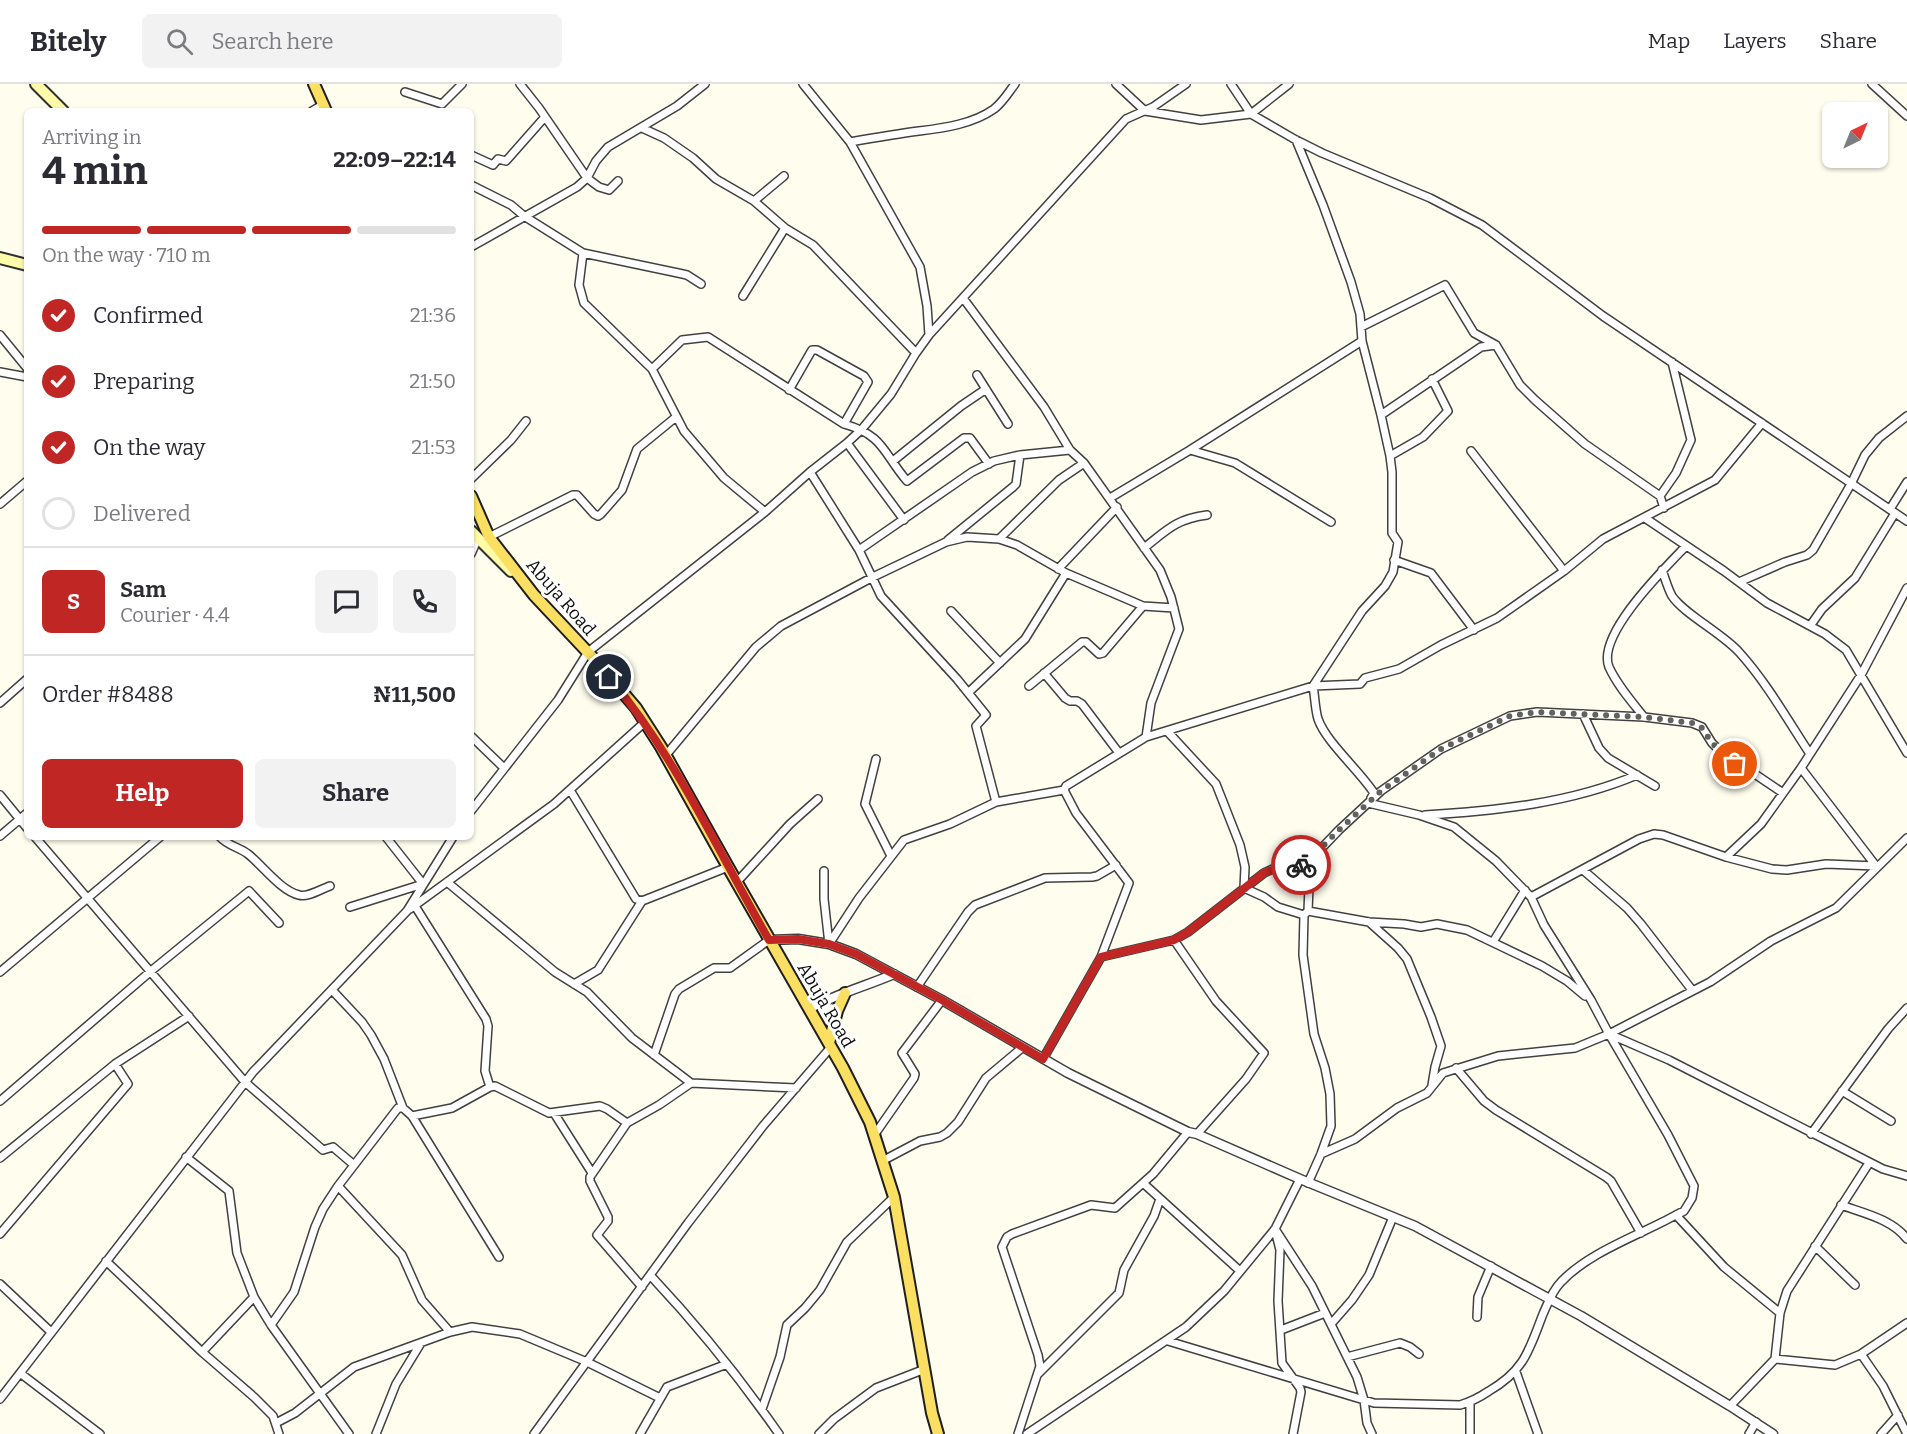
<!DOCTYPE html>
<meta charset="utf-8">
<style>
body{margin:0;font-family:Bitter,serif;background:#f2f2f3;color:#2b2b33;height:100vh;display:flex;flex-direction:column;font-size:22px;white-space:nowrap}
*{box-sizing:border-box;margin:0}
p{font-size:20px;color:#7c7c81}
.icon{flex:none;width:33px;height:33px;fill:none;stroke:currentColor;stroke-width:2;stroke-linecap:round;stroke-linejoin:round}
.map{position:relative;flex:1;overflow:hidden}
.panel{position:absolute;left:24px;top:24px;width:450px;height:732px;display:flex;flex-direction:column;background:#fff;border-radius:9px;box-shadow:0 2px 4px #0004}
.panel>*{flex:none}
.needle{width:39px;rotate:43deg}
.buttons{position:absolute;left:1822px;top:18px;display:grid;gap:12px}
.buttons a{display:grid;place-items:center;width:66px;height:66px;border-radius:9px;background:#fff;box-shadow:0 2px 4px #0004;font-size:30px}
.pin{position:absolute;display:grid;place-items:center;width:51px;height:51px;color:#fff;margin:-26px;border:3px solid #fff;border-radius:50%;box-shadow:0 2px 6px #0007}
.courier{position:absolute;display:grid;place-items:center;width:60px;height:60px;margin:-30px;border:4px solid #c02624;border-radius:50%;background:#fff;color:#222;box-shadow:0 2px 8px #0007}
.head em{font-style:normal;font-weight:700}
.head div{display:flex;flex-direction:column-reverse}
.head{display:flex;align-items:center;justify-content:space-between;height:102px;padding:0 18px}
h1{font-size:39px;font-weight:700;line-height:45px}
.bar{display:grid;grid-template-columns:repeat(4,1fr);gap:9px 6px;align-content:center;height:72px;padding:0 18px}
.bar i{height:8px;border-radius:4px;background:#e1e1e2}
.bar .on{background:#c02624}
.bar p{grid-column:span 4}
.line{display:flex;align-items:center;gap:15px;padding:0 18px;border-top:2px solid #e1e1e2}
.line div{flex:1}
.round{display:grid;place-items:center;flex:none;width:63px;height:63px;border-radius:9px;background:#f2f2f3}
ol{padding:0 18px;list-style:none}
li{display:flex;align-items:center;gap:18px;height:66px}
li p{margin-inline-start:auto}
li .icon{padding:6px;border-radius:50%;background:#c02624;color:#fff;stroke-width:4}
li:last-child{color:#7c7c81}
li i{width:33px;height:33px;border:3px solid #e1e1e2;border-radius:50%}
.button{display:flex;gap:12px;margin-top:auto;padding:12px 18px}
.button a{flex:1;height:69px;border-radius:9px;background:#c02624;color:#fff;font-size:24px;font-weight:700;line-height:69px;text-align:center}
.button a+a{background:#f2f2f3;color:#2b2b33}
header{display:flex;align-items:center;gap:36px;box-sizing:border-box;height:84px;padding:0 30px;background:#fff;border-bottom:2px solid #e1e1e2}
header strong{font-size:28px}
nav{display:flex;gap:33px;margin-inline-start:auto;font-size:21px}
.search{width:420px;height:54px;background:#f2f2f3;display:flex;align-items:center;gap:15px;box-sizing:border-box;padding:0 21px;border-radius:9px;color:#7c7c81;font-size:22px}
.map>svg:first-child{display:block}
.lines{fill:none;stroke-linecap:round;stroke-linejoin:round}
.minor-casing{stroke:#414141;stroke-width:10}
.tertiary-casing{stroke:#414141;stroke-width:11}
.secondary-casing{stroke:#303030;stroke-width:14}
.primary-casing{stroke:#1f1f1f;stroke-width:14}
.minor{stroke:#fff;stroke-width:7}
.tertiary{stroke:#fff;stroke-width:8}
.secondary{stroke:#fffba9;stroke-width:10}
.primary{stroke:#fadf63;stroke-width:10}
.done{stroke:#62625c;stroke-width:6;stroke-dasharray:0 10.8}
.route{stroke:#c02624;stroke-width:8}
.labels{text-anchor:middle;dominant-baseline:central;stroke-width:6;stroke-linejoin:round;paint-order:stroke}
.street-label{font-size:18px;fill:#0e0e0e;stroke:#fff}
</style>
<header>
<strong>Bitely</strong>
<div class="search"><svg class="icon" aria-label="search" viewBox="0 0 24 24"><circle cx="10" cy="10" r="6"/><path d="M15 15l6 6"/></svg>Search here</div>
<nav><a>Map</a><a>Layers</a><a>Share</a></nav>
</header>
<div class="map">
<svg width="1907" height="1350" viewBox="0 0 1907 1350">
<rect width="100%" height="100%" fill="#fffdee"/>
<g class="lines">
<defs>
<path id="minor" d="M520,0L539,24L587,94L599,103L609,106L618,97
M1116,0L1145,27L1201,36L1251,30L1289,0
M1231,0L1251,30L1296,56L1322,69L1430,114L1482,141L1603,232L1907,437
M1872,0L1907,32
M405,8L442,20L462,0
M312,27L324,20
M642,44L664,54L693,74L716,95L754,117L785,144L813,161L916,269
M1296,56L1323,121L1351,198L1360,230L1362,257L1381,331L1390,372L1392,388V449L1398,458L1393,488L1385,502L1362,527L1313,602C1315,613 1315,625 1318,635C1326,658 1359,686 1374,709L1371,714
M850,58C873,54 896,50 919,47C944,44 973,40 994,25C1003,18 1008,9 1015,0
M471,71L493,81L498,75L506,77L544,34
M471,101L511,121L524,132L583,169L678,189L687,191L701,200
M754,117L784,92
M471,163L577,103L587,94L596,77L608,63L677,22L705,0
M583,169L579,201L584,219L652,285L684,347L724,394L765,428
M743,212L785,144
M963,214L1044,323L1070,366L1084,379L1160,486L1171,513L1179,545L1151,619L1146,653
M1361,243L1445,201L1474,249L1496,261L1520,301L1535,316L1585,360L1660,412L1664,424
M0,251L27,284
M929,251L1126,35L1153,23L1186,0
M652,285L682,256L708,253L844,340C884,351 883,369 907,397L964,354H970L989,380
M0,288L27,293
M977,291L1008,340
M789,306L812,266H817L864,292L868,298L844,340
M1381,331L1481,263L1496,261
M847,359L904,436
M1190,366L1235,379L1331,438
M1471,367L1564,487
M1390,372L1423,353L1448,327L1432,295
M893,377L961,322L986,305
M810,388L859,466L881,512L957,595L986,631L976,642L996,718
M471,395L511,356L526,337
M1660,412L1676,389L1691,356L1672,278
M1110,414L1190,366L1362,257
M0,420L27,397
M1890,425L1907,398
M1645,434L1724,487L1767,519L1825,550L1846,566L1907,669
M489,453L573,411H577L594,430L598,432L601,430L622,406L637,365L676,333
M999,455L1059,396L1084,379
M948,456L1013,403L1016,400L1020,371
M1144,464C1167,446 1176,435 1207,431
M859,466L972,388L994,377L1020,371L1070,366
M471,470L478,454
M1394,476L1431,489L1474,546
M1058,485L1117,423
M1662,486C1665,494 1668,505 1672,512C1684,530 1722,549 1739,568C1767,599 1787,635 1810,670
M1739,498L1785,478L1807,471L1813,466L1851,400L1865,371L1879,354L1907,332
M951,527L1000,579
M1810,542L1822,525L1855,494L1895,429
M1044,589L1065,614L1070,617H1077L1082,620L1119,669
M1029,602L1082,558H1086L1099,570L1103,569L1143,522
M969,608L1025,555L1066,489
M0,619L27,595
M1583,630L1599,664L1608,674L1655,702
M1644,633C1632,618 1617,601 1609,583C1596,551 1665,484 1686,462
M1167,647L1216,700L1240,761L1245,783L1244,804L1264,813L1278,823L1304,831
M471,652L504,684
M666,671L756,563L781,542L873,493L946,458L967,453L999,455L1017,461L1066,489L1143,522L1174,524
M876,675L865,720L891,772
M1801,684L1876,782
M570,706L636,815L642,817L728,783
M0,711L27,744
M471,727L558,616L588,568L765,428L810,388L847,359L862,345L891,310L916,269L929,251L927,222L920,183L850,58L803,0
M1425,731C1496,727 1571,719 1637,691
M0,752L27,729
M35,753L245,998L323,1066L333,1063L354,1081
M220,753C228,762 239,763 248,770C262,781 281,807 299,811C307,814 321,805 330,802
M1726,773L1772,785L1787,786L1826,780L1876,782
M1583,786L1627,824L1641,840L1692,906
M824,787V815L829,860
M447,798L555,888L587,908L632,954L691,999L796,1004
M736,799L790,740L818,715
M1531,813L1639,755L1654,750L1663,751L1726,773L1761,740L1801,684L1861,591L1907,504
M415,822L486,935L488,942L485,987L490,1003
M350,823L423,800L386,753
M410,825L554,720L645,638
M1308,827L1369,838L1404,840L1421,843L1437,840L1467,846L1542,882L1567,897L1585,912
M1369,838L1398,864L1407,875L1431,933L1441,962L1435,983L1432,1001
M1174,856L1216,917L1264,969L1246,995L1197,1050
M1493,858L1525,806
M829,860L859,814L904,756L950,740L996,718L1064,706L1066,702L1146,653L1313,602L1360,600L1365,594L1399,585L1441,561L1497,534L1564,487L1603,455L1715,396L1762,339
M1101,873L1174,856L1188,848L1264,789L1275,784L1287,785L1310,778L1315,771L1339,746L1381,707L1441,665L1510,632L1537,628L1644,633L1692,639L1702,643L1712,659L1731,678L1743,682L1783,709
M0,888L160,753
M574,900L598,886L642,817
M917,903L968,828L975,821L1045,794L1092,793L1097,792L1116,781
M332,906L362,938L371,951L384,975L403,1024L412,1032L499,1173
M1609,950L1669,976L1883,1085L1907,1092
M654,971L675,910L679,905L714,884H730L769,856
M1043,975L1101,873L1129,799L1076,729L1064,706
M1456,984L1484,1017L1496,1026L1606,1093L1611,1097L1641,1149
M1842,1007L1891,1037
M0,1017L151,887L249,807L279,839
M554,1029L592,1089
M412,1032L452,1024L490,1003L495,1002L549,1029L600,1022L607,1025L627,1039
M875,1050L914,994L915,990L902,969L942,916
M1811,1050L1888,945L1907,924
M1321,1070L1355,1055L1397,1024L1427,1009L1443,989L1498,972L1575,964L1609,950L1710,898L1771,857L1836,824L1907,754
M186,1073L229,1107L237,1169L254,1213L271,1241L349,1350
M0,1074L115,980L189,932
M884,1076L920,1057L940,1053L947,1049L958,1038L986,994L1023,963
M1143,1099L1240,1187
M1308,1099L1321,1070L1331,1042L1330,1010L1325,984L1314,950L1303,871L1304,831L1308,827L1310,778
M338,1102L402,1171L422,1216L450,1248
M1841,1121C1863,1129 1892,1135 1907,1155
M1676,1131L1724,1183L1780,1229
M1275,1145L1312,1202L1357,1293L1364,1316L1367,1339L1372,1350
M0,1150L128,1000L115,980
M1276,1150L1280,1166L1278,1217L1282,1279L1300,1304L1301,1308L1293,1350
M1815,1162L1855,1201
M106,1177L202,1268L254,1313L273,1332L279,1350
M650,1191C697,1241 740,1294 779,1350
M0,1200L51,1248
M642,1203L597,1151L608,1137V1133L590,1097V1093L627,1039L659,1021L691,999
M1477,1233L1478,1213L1491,1182
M1331,1240L1352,1216L1369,1191L1393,1133
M271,1241L294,1208L315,1143L323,1125L338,1102L398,1024H403
M1281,1246L1325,1229
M1168,1257L1374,1319L1460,1321C1471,1318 1480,1313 1489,1307C1525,1286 1529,1266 1543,1230C1548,1219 1552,1207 1561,1198C1589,1168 1640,1151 1676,1131L1684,1127L1692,1114L1694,1102L1668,1051L1609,950L1591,916L1544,841L1531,813L1496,777L1454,743L1419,731L1368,719
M202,1268L254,1213
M1861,1270L1883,1302L1907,1350
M1347,1273L1400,1259L1410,1263L1419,1270
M1775,1275L1835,1281L1861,1270L1907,1239
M1516,1288L1538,1350
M20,1289L100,1350
M1038,1290L1119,1209L1124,1186L1154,1132L1160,1115
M0,1315L253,988L407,827L453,753
M1470,1319V1350
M1730,1322L1775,1275L1780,1229L1787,1207L1869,1079
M762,1325L780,1273L787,1241L805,1224L820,1206L847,1158L894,1113
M276,1339L295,1329L354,1283L450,1248L472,1243L520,1250L587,1278L660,1314
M376,1350L396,1300L421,1259
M534,1350L688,1139L763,1042L831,963
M640,1350L667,1303L727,1280
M819,1350L834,1335L876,1304L925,1285
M1018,1350L1040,1282L1038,1271L1002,1163L1007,1153L1012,1150L1091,1121L1115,1124L1153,1090L1188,1048
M1027,1350L1186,1243L1224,1207L1275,1145L1300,1095
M1749,1350L1756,1338
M1881,1350L1898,1331"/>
<path id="tertiary" d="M769,856L798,855L829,860L856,870L942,916L1068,989L1188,1048L1197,1050L1300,1095L1415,1142L1581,1232L1730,1322L1773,1350
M809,925C836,910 866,902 894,890"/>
<path id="secondary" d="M36,0L63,27
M0,174L27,181
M471,447L511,487"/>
<path id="primary" d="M314,0L326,27
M471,412L489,453L534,511L596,577L636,624L661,663L728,783L843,984L870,1038L894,1113L932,1329L938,1350
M829,959L837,927L845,909"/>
</defs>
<use href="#minor" class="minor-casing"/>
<use href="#tertiary" class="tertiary-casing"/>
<use href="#secondary" class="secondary-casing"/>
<use href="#primary" class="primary-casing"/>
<use href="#minor" class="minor"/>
<use href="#tertiary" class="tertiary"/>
<use href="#secondary" class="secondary"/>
<use href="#primary" class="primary"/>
</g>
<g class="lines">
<path class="done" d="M1301,781L1310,778L1314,771L1339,746L1381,707L1441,665L1510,632L1537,628L1644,633L1692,639L1702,644L1712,659L1735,680"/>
<path class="route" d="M609,593C675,671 718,767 769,856L798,855L829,860L856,870L942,916L1043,975L1101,873L1174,856L1188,848L1264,789C1276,783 1288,785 1301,781"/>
</g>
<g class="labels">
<g class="street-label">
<text transform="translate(561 513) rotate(49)">Abuja Road</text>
<text transform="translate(826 921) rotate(60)">Abuja Road</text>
</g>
</g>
</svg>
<div class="buttons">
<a><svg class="needle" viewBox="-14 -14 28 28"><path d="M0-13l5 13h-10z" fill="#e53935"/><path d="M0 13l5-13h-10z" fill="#7c7c81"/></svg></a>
</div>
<div class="pin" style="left:1735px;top:680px;background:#ea580c"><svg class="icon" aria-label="bag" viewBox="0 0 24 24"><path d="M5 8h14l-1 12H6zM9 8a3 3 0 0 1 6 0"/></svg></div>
<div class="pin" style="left:609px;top:593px;background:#1f2937"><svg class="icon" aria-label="home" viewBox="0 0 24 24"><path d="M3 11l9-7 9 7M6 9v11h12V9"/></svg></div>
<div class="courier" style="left:1301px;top:781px"><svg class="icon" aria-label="bike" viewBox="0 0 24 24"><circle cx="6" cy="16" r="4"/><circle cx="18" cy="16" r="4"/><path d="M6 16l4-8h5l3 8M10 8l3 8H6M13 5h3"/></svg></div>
<section class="panel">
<div class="head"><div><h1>4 min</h1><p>Arriving in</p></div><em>22:09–22:14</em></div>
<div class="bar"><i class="on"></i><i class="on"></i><i class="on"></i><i></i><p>On the way · 710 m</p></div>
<ol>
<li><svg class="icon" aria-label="check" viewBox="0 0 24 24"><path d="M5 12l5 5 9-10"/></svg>Confirmed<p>21:36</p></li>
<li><svg class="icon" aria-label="check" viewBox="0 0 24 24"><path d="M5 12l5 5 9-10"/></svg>Preparing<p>21:50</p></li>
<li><svg class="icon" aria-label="check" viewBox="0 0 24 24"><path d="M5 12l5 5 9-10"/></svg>On the way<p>21:53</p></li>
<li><i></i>Delivered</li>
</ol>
<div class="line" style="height:108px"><b class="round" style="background:#c02624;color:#fff">S</b><div><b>Sam</b><p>Courier · 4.4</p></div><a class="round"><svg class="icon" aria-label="chat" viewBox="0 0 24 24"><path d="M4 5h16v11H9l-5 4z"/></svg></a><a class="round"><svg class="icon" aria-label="phone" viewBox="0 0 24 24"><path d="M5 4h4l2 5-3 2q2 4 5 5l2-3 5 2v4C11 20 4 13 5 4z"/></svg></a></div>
<div class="line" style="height:78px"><div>Order #8488</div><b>₦11,500</b></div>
<div class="button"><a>Help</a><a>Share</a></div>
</section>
</div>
